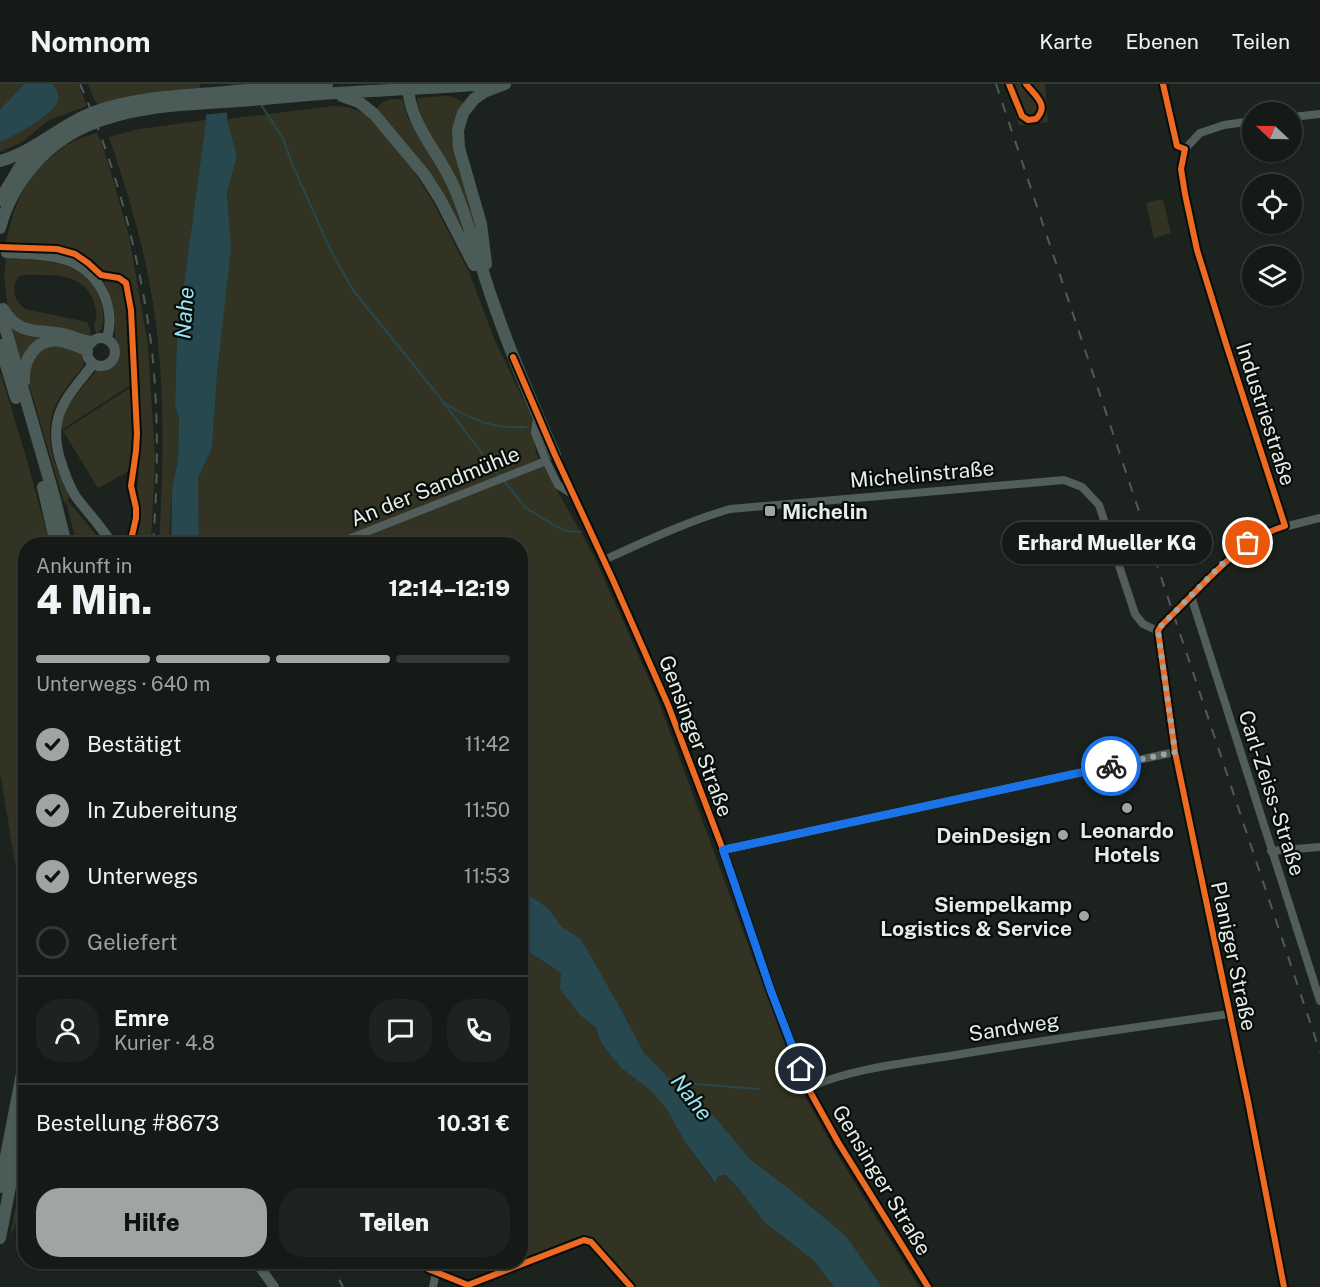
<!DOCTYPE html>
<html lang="de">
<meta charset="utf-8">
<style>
body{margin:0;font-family:"Public Sans",sans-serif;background:#1e2320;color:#f1f3f6;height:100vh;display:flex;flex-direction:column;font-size:22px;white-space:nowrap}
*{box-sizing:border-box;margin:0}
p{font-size:20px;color:#9da1a1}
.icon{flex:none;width:33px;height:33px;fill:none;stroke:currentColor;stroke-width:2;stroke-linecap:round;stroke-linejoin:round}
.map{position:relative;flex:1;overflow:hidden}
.panel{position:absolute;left:18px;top:453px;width:510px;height:732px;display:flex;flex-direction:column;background:#151a17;border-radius:24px;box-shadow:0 2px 4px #0004,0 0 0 2px #343836}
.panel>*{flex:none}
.needle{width:39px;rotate:292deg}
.tools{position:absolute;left:1242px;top:18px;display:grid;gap:12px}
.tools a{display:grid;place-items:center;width:60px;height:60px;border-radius:50%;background:#151a17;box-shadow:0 2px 4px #0004,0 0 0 2px #343836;font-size:30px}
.pin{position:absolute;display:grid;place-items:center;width:51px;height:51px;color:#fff;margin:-26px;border:3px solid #fff;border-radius:50%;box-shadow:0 2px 6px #0007}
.courier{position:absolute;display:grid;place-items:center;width:60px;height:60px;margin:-30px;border:4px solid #1a73e8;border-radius:50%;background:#fff;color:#222;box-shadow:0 2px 8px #0007}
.bubble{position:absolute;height:42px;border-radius:21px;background:#151a17;box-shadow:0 2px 4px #0004,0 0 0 2px #343836;font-size:20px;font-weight:800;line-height:42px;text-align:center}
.overview em{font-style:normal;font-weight:800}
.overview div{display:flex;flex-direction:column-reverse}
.overview{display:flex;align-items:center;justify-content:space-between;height:102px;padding:0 18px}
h1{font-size:39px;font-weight:800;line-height:45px}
.bar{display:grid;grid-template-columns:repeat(4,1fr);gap:9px 6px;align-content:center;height:72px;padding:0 18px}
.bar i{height:8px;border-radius:4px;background:#343836}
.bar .selected{background:#9fa6a2}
.bar p{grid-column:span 4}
.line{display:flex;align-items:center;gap:15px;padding:0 18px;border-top:2px solid #343836}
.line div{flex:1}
.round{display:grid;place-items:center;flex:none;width:63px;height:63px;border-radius:24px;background:#1e2320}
ol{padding:0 18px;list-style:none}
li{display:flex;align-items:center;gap:18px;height:66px}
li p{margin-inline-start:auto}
li .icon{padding:6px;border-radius:50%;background:#9fa6a2;color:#111;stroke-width:4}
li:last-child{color:#9da1a1}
li i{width:33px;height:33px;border:3px solid #343836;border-radius:50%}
.primary-button{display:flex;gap:12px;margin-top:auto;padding:12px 18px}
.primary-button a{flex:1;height:69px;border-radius:24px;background:#9fa6a2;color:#111;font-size:24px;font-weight:800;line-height:69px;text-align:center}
.primary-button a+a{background:#1e2320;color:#f1f3f6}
header{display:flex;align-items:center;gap:36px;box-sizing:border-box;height:84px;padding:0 30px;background:#151a17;border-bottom:2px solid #343836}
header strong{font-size:28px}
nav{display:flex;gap:33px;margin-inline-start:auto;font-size:21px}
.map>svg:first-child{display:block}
.green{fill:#323322}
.water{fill:#27484e}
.pier{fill:#1c231f}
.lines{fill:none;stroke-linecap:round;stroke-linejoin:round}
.stream{stroke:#27484e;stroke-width:2}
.minor{stroke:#515e5c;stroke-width:8}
.major{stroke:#4f5e5b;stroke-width:10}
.highway{stroke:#4b5c58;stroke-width:12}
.rail{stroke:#515a57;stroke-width:2;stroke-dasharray:10 10;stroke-linecap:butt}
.cycleway-casing{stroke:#080d0a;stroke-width:10}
.cycleway{stroke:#ed6a23;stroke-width:6}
.done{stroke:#9fa6a2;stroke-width:6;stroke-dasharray:0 10.8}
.route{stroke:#1a73e8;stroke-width:8}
.poi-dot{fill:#9fa6a2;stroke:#080d0a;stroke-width:2}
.labels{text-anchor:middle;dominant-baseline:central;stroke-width:4.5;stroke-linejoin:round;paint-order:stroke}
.street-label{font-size:21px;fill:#e5ede8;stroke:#080d0a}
.poi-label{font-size:21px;font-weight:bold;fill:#e5ede8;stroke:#080d0a;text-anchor:end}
.water-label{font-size:22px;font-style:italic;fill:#9ce2f1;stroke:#080d0a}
</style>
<header>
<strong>Nomnom</strong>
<nav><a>Karte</a><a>Ebenen</a><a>Teilen</a></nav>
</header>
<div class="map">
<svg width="1320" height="1203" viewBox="0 0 1320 1203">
<rect width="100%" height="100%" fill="#1c231f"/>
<path class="green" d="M0,0H78L87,22L49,36L22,58L0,68Z
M88,0H281L99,23L96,17H95Z
M1005,0H1045L1048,38L1019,41Z
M446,12L453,13L465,19L460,27L470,112L482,176L452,87L424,38L419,24L417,14Z
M391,15H402L408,34L448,103L471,169L376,25L383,18Z
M334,22L349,23L369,32L415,89L434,120L469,188L495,257L531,331L536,369L594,472L657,613L801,1005L834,1065L919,1203H882L846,1152L796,1110L750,1075L715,1033L689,1021L670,1000L665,990L644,969L617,918L581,855L562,843L548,824L521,806L520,460H199L198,394L212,364L217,292L230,165L227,108L237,73L227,35Z
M206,36L177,252L175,321L179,334L178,375L172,406L169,460H159C164,373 166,284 149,197C140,148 125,100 109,53L139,45Z
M97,49L103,63L112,92L129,152L148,261L155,371L151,460H131L137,433L139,347L132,226L128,197L132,300L60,347L61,338L67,323L80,306L96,287L112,283L119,273L118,263L115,254V231L113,221L105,200L103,188L83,173L61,164L6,158C14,121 24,94 55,70C60,66 65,61 70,59C78,54 88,52 97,49Z
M1163,115L1171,149L1154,154L1146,119Z
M6,174C45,176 92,175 102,223C104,233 105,243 97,250C90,239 98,238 96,227C92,200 73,192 48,191C38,191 28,190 19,192C10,205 14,216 25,225L87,238L91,248V252L25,243L8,223L4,193Z
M9,240L47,252L21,281Z
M57,261L82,270L84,276V281C73,296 58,311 53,328C43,357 58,390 70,414L64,419L28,297L30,278L42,265Z
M0,287L26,373L50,460H26L25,840L0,688Z
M133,302V344L129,387L98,404L63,347Z
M68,417L93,447L102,460H77L66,418Z
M521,863L561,889L581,932L596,944L601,959L621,984L650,1006L666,1024L685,1058L714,1099L718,1092L724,1091L739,1105L765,1139L813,1176L834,1203H631L591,1158L584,1156L494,1191L490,1178H520Z
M25,1071V1114L10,1154Z"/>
<path class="water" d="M24,0H52C56,5 60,10 58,17C54,30 13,53 0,58V26Z
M203,0H228L227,35L237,73L227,108L231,165L217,292L212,364L198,394L199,460H171L172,406L178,375L179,334L175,321L177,252L206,36Z
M521,806L548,824L562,843L581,855L617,918L644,969L665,990L670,1000L689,1021L695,1018L715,1033L750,1075L796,1110L846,1152L882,1203H834L813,1176L765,1139L739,1105L725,1091L718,1092L715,1099L685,1058L666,1024L650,1006L621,984L601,959L596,944L581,932L560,905L561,889L521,863Z"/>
<path class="pier" d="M200,0H231V28L202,31Z"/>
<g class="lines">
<path class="stream" d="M260,19L283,54L290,75L331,167L353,206L433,305L500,393
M444,319C473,336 491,345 526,343
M504,397L526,424L555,442L567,447L581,448
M666,994L683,999L759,1005"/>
<path class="minor" d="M1292,33L1320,30
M1252,37L1224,41L1200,49L1185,65L1181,85L1185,110L1197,166L1227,263L1285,442
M537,333L535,349L546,377L558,401L574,411
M555,371L612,494L668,621L723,766L771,907L808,1004L838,1058L928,1203
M336,460L546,377
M604,476C646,457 686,438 730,425L1064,396L1082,403L1099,421L1135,530L1143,540L1158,547
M1191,512L1320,917
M1158,547L1175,668L1248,1017L1284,1203
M1158,547L1161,542L1222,480L1248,459L1272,446L1320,434
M723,766L1175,668
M1271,767L1320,763
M808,1004C849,985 905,979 950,972C1043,956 1136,943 1229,930
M433,1203L436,1188L435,1178"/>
<path class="major" d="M6,169C46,171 87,169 105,213C110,226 111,241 107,254
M87 268a14 14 0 1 1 28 0a14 14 0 1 1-28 0Z
M93,280C68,313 47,330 60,375C64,388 68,401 76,413C88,429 102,443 112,460
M256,1178L274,1203"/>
<path class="highway" d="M408,0C408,39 439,68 454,103C469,139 479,177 492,215C510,268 532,319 555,371
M342,12L359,18L374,30L424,90L440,115L474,181
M0,77C36,67 62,39 97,27C134,14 175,12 214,9C251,6 289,2 327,0
M0,116L19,84L36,65
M0,144C12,99 46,59 89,41C135,21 188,21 237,17C270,15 303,11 336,9C386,6 436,4 486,0
M486,180L481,140L459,64L458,46L463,29L474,15L484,8L505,0
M3,225C19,252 37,245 62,250C72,252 81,257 91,258
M0,226L55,416L66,460
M0,261L16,314
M24,297C23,275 36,253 61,257C69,259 77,262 84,265L87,267
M43,403L56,460
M0,1103L26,969
M0,1154L26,1020"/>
<path class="rail" d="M80,0C116,82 139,170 151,259C159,326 158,394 153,460
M996,0L1320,968
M330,1178L343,1203"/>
<defs>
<path id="cycleway" d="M1009,0L1022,32L1028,36L1036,35C1050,21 1035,12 1026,0
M1163,0L1177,62L1185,65L1181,85L1185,110L1197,166L1227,263L1285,442C1246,454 1219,484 1191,512C1181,522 1171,532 1161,542L1158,547L1175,668L1248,1017L1284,1203
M0,163L57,165L75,170L88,179L101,191L119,194L126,199L131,226L137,350L136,367L131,402L136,424V434L131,456
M513,273L555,371L612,494L668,621L723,766L771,907L808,1004L838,1058L928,1203
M427,1178L428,1185L468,1201L584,1156L591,1158L631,1203"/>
</defs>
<use href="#cycleway" class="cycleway-casing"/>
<use href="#cycleway" class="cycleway"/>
</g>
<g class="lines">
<path class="done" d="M1111,682L1175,668L1158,547L1161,542L1222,480L1248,459"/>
<path class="route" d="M801,985L771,907L723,766L1111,682"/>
</g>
<g class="poi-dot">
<rect x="764" y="421" width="12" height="12" rx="3"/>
<circle cx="1127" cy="724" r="6"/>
<circle cx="1063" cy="751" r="6"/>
<circle cx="1084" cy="832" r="6"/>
</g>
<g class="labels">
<g class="street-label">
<text transform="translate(1266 330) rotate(72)">Industriestraße</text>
<text transform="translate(922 390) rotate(-5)">Michelinstraße</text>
<text transform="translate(435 402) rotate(-22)">An der Sandmühle</text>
<text transform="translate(696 652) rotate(69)">Gensinger Straße</text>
<text transform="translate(1272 709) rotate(72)">Carl-Zeiss-Straße</text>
<text transform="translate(1234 872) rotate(78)">Planiger Straße</text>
<text transform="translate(1014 943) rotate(-9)">Sandweg</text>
<text transform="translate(882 1096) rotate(59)">Gensinger Straße</text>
</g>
<g class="poi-label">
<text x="782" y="427" text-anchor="start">Michelin</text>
<text x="1127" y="746" text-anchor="middle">Leonardo<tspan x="1127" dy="24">Hotels</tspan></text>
<text x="1051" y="751">DeinDesign</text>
<text x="1072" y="820">Siempelkamp<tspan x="1072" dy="24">Logistics &amp; Service</tspan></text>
</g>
<g class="water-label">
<text transform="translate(184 229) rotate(-86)">Nahe</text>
<text transform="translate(692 1013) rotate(52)">Nahe</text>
</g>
</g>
</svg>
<div class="tools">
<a><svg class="needle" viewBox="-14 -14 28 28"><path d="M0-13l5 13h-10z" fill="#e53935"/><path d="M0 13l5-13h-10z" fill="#9da1a1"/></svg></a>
<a><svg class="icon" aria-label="locate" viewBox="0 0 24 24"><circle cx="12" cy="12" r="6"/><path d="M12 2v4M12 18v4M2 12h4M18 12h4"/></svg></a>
<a><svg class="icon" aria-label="layers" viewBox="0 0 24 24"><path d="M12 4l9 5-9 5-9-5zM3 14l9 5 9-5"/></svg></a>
</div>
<div class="pin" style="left:1248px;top:459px;background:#ea580c"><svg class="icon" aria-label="bag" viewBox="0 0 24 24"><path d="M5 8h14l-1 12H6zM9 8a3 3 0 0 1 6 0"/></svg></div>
<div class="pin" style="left:801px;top:985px;background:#1f2937"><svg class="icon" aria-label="home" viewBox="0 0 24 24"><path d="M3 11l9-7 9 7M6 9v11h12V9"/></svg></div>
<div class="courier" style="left:1111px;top:682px"><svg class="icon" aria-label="bike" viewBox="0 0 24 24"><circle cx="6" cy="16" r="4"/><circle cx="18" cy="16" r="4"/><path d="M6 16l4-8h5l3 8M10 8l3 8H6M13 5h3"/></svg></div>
<div class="bubble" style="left:1002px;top:438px;width:210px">Erhard Mueller KG</div>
<section class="panel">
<div class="overview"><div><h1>4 Min.</h1><p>Ankunft in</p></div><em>12:14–12:19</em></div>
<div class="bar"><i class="selected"></i><i class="selected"></i><i class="selected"></i><i></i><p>Unterwegs · 640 m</p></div>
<ol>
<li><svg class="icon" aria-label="check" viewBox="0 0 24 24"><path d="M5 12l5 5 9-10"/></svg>Bestätigt<p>11:42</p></li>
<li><svg class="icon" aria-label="check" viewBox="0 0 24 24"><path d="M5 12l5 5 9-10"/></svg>In Zubereitung<p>11:50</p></li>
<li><svg class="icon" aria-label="check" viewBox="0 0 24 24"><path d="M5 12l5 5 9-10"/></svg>Unterwegs<p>11:53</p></li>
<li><i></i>Geliefert</li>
</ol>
<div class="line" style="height:108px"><a class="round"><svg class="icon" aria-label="person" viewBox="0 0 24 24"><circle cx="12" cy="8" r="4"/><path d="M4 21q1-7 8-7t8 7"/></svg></a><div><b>Emre</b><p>Kurier · 4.8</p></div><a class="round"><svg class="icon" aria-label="chat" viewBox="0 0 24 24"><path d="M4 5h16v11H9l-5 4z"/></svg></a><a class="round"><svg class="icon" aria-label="phone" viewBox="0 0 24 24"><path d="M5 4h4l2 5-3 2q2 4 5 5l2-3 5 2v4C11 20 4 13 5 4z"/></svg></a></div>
<div class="line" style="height:78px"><div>Bestellung #8673</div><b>10.31 €</b></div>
<div class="primary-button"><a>Hilfe</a><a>Teilen</a></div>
</section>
</div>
